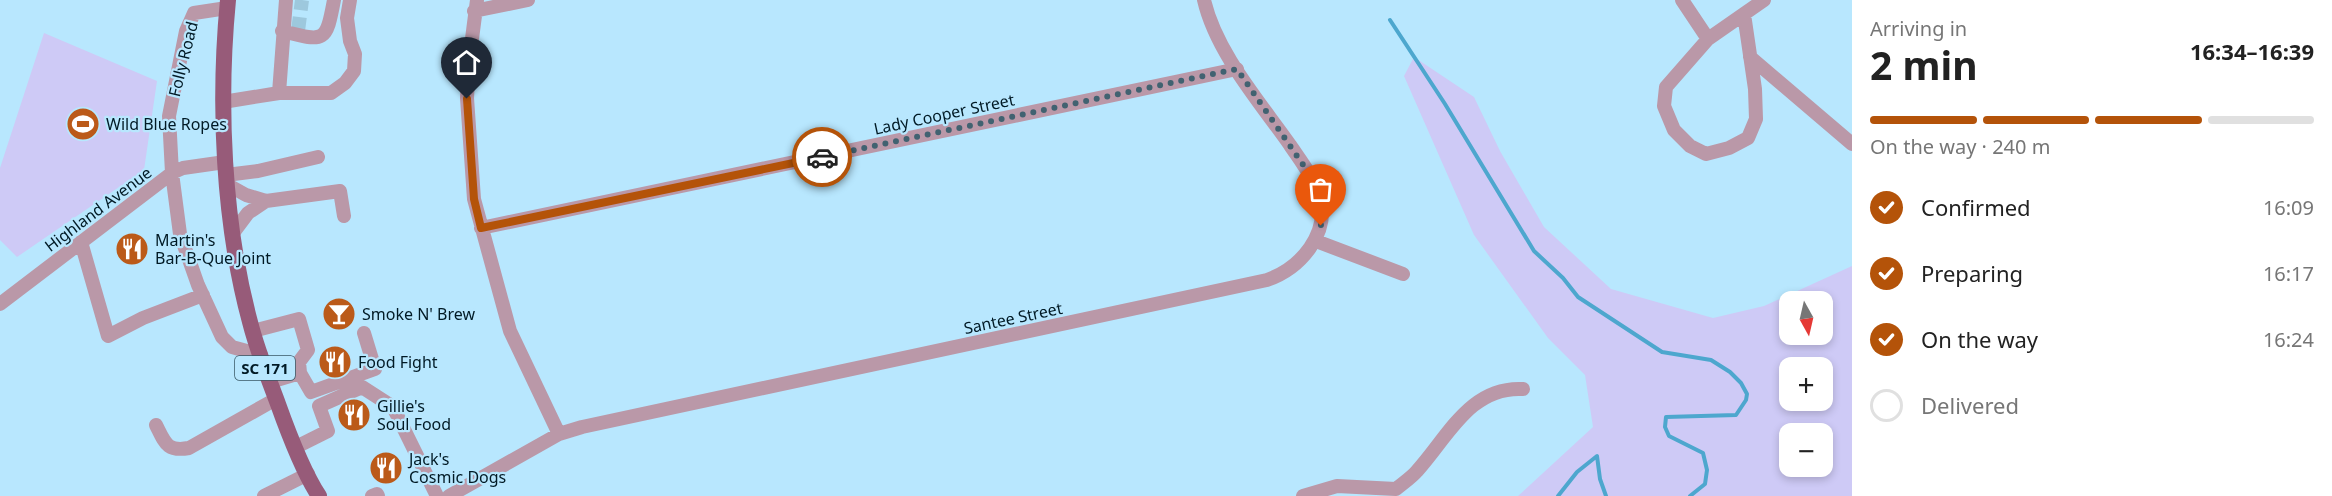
<!DOCTYPE html>
<meta charset="utf-8">
<style>
body{margin:0;font-family:"Noto Sans",sans-serif;background:#f2f2f2;color:#222;height:100vh;display:flex;flex-direction:column;font-size:22px;white-space:nowrap}
*{box-sizing:border-box;margin:0}
p{font-size:20px;color:#767676}
.icon{flex:none;width:33px;height:33px;fill:none;stroke:currentColor;stroke-width:2;stroke-linecap:round;stroke-linejoin:round}
.map{position:relative;flex:1;overflow:hidden}
.side{display:flex;flex-direction:column;background:#fff;width:480px}
.side>*{flex:none}
.needle{width:39px;rotate:172deg}
.controls{position:absolute;left:1779px;top:291px;display:grid;gap:12px}
.controls a{display:grid;place-items:center;width:54px;height:54px;border-radius:12px;background:#fff;box-shadow:0 3px 9px #0003;font-size:30px}
.pin{position:absolute;display:grid;place-items:center;width:51px;height:51px;color:#fff;margin:-62px -26px;border-radius:50% 50% 50% 0;rotate:-45deg;box-shadow:0 0 6px #0007}
.pin .icon{rotate:45deg}
.courier{position:absolute;display:grid;place-items:center;width:60px;height:60px;margin:-30px;border:4px solid #b45309;border-radius:50%;background:#fff;color:#222;box-shadow:0 2px 8px #0007}
.overview em{font-style:normal;font-weight:700}
.overview div{display:flex;flex-direction:column-reverse}
.overview{display:flex;align-items:center;justify-content:space-between;height:102px;padding:0 18px}
h1{font-size:39px;font-weight:700;line-height:45px}
.bar{display:grid;grid-template-columns:repeat(4,1fr);gap:9px 6px;align-content:center;height:72px;padding:0 18px}
.bar i{height:8px;border-radius:4px;background:#e0e0e0}
.bar .active{background:#b45309}
.bar p{grid-column:span 4}
ol{padding:0 18px;list-style:none}
li{display:flex;align-items:center;gap:18px;height:66px}
li p{margin-inline-start:auto}
li .icon{padding:6px;border-radius:50%;background:#b45309;color:#fff;stroke-width:4}
li:last-child{color:#767676}
li i{width:33px;height:33px;border:3px solid #e0e0e0;border-radius:50%}
main{display:flex;flex:1;min-height:0}
.map>svg:first-child{display:block}
.green{fill:#cecaf6;fill-rule:evenodd}
.lines{fill:none;stroke-linecap:round;stroke-linejoin:round}
.stream{stroke:#4da7ce;stroke-width:4}
.minor-tunnel{stroke:#9dc8dd;stroke-width:14;stroke-dasharray:14 7;stroke-linecap:butt}
.minor{stroke:#ba98a8;stroke-width:14}
.major{stroke:#975b79;stroke-width:16}
.done{stroke:#416271;stroke-width:6;stroke-dasharray:0 10.8}
.route{stroke:#b45309;stroke-width:8}
.labels{text-anchor:middle;dominant-baseline:central;stroke-width:4.5;stroke-linejoin:round;paint-order:stroke}
.shield{fill:#b8e7fe;stroke:#385866;stroke-width:1.5}
.shield-label{font-size:15px;font-weight:bold;fill:#011a25}
.street-label{font-size:16px;fill:#011a25;stroke:#b8e7fe}
.poi-label{font-size:16px;fill:#011a25;stroke:#b8e7fe;text-anchor:start}
</style>
<main>
<div class="map">
<svg width="1852" height="496" viewBox="0 0 1852 496">
<rect width="100%" height="100%" fill="#b8e7fe"/>
<path class="green" d="M44,33L157,81L144,170L17,257L0,240V168Z
M1414,57L1474,97L1500,151L1544,227L1611,289L1713,318L1764,306L1852,266V496H1518L1593,427L1585,375L1548,338L1474,235L1404,76ZM1790,302H1822V334H1790ZM1790,368H1822V400H1790ZM1790,434H1822V466H1790Z"/>
<g class="lines">
<path class="stream" d="M1390,20L1445,104L1534,251L1563,278L1578,297L1662,352L1711,360L1730,372L1741,383L1747,394L1746,400L1736,415L1666,417L1665,427L1669,436L1703,453L1707,470L1705,484L1690,496
M1558,496L1577,472L1597,456L1600,479L1606,496"/>
<path class="minor-tunnel" d="M298,31L302,0"/>
<path class="minor" d="M477,0L469,62L467,98L474,199L510,331L559,434
M1682,0L1708,39
M227,8L194,13L186,31L169,116L172,173L180,234L198,285L222,337L232,347L261,355
M474,11L528,0
M1744,14L1755,89L1756,119L1748,138L1729,148L1706,154L1690,146L1674,130L1664,106L1666,87L1708,39L1764,0
M282,31C325,42 326,43 334,0
M1750,57L1852,144
M279,93L286,0
M223,102L279,93H331L345,83L354,71L355,54L350,41L347,18L350,0
M226,175L258,171L318,157
M228,185L246,195L266,201L340,191L344,216
M481,228L1237,69
M233,233L248,213L266,201
M1316,241L1403,274
M81,242L108,336L143,318L203,295
M0,304L172,173L183,168L225,162
M253,331L299,319L308,350L299,362L300,373L311,392L375,369L364,333
M270,382L300,373
M156,425C165,443 167,452 189,448L276,399
M296,447L328,431L319,406L362,387L393,407L437,496
M264,496L308,474
M372,496L377,494L378,496
M449,496L559,434L582,427L1267,280C1301,268 1330,234 1320,196C1314,178 1300,160 1290,145C1259,101 1216,52 1204,0
M1303,496L1337,486L1396,489C1403,483 1411,478 1417,471C1448,437 1470,386 1523,389"/>
<path class="major" d="M228,0C218,103 223,222 250,322C257,350 268,377 278,404C288,432 303,472 319,496"/>
</g>
<g class="lines">
<path class="done" d="M822,157L1237,69L1306,169L1319,195L1321,226"/>
<path class="route" d="M467,99L474,199L481,228L822,157"/>
</g>
<defs>
<symbol id="stadium-disc" viewBox="-11 -11 22 22"><circle r="9.5" fill="#bb5a19" stroke="#b8e7fe"/><path d="M0-5a6.5 5 0 1 0 0 10a6.5 5 0 1 0 0-10ZM-3.5-1.8h7v3.6h-7Z" fill="#fff"/></symbol>
<symbol id="restaurant-disc" viewBox="-11 -11 22 22"><circle r="9.5" fill="#bb5a19" stroke="#b8e7fe"/><path d="M-5-6h1v4h1v-4h1v4h1v-4h1v5L-1.5 .5V6h-2V.5L-5-1ZM5-6V6H3V1.5H1.5Q1.5-4 5-6Z" fill="#fff"/></symbol>
<symbol id="bar-disc" viewBox="-11 -11 22 22"><circle r="9.5" fill="#bb5a19" stroke="#b8e7fe"/><path d="M-6-5H6L.8 .8V4.5H3.5V6h-7V4.5H-.8V.8Z" fill="#fff"/></symbol>
</defs>
<g fill-rule="evenodd">
<use href="#stadium-disc" x="64" y="105" width="38" height="38"/>
<use href="#restaurant-disc" x="113" y="230" width="38" height="38"/>
<use href="#bar-disc" x="320" y="295" width="38" height="38"/>
<use href="#restaurant-disc" x="316" y="343" width="38" height="38"/>
<use href="#restaurant-disc" x="335" y="396" width="38" height="38"/>
<use href="#restaurant-disc" x="367" y="449" width="38" height="38"/>
</g>
<g class="labels">
<rect class="shield" x="235" y="356" width="60" height="24" rx="4.5"/>
<g class="shield-label">
<text x="265" y="368">SC 171</text>
</g>
<g class="street-label">
<text transform="translate(183 59) rotate(-76)">Folly Road</text>
<text transform="translate(944 114) rotate(-12)">Lady Cooper Street</text>
<text transform="translate(98 209) rotate(-37)">Highland Avenue</text>
<text transform="translate(1013 318) rotate(-12)">Santee Street</text>
</g>
<g class="poi-label">
<text x="106" y="124">Wild Blue Ropes</text>
<text x="155" y="240">Martin's<tspan x="155" dy="18">Bar-B-Que Joint</tspan></text>
<text x="362" y="314">Smoke N' Brew</text>
<text x="358" y="362">Food Fight</text>
<text x="377" y="406">Gillie's<tspan x="377" dy="18">Soul Food</tspan></text>
<text x="409" y="459">Jack's<tspan x="409" dy="18">Cosmic Dogs</tspan></text>
</g>
</g>
</svg>
<div class="controls">
<a><svg class="needle" viewBox="-14 -14 28 28"><path d="M0-13l5 13h-10z" fill="#e53935"/><path d="M0 13l5-13h-10z" fill="#767676"/></svg></a>
<a>+</a>
<a>−</a>
</div>
<div class="pin" style="left:1321px;top:226px;background:#ea580c"><svg class="icon" aria-label="bag" viewBox="0 0 24 24"><path d="M5 8h14l-1 12H6zM9 8a3 3 0 0 1 6 0"/></svg></div>
<div class="pin" style="left:467px;top:99px;background:#1f2937"><svg class="icon" aria-label="home" viewBox="0 0 24 24"><path d="M3 11l9-7 9 7M6 9v11h12V9"/></svg></div>
<div class="courier" style="left:822px;top:157px"><svg class="icon" aria-label="car" viewBox="0 0 24 24"><path d="M5 17H2v-5l4-1 3-4h7l3 4 3 1v5h-3M9 17h6M6 11h13"/><circle cx="7" cy="17" r="2"/><circle cx="17" cy="17" r="2"/></svg></div>
</div>
<section class="side">
<div class="overview"><div><h1>2 min</h1><p>Arriving in</p></div><em>16:34–16:39</em></div>
<div class="bar"><i class="active"></i><i class="active"></i><i class="active"></i><i></i><p>On the way · 240 m</p></div>
<ol>
<li><svg class="icon" aria-label="check" viewBox="0 0 24 24"><path d="M5 12l5 5 9-10"/></svg>Confirmed<p>16:09</p></li>
<li><svg class="icon" aria-label="check" viewBox="0 0 24 24"><path d="M5 12l5 5 9-10"/></svg>Preparing<p>16:17</p></li>
<li><svg class="icon" aria-label="check" viewBox="0 0 24 24"><path d="M5 12l5 5 9-10"/></svg>On the way<p>16:24</p></li>
<li><i></i>Delivered</li>
</ol>
</section>
</main>
